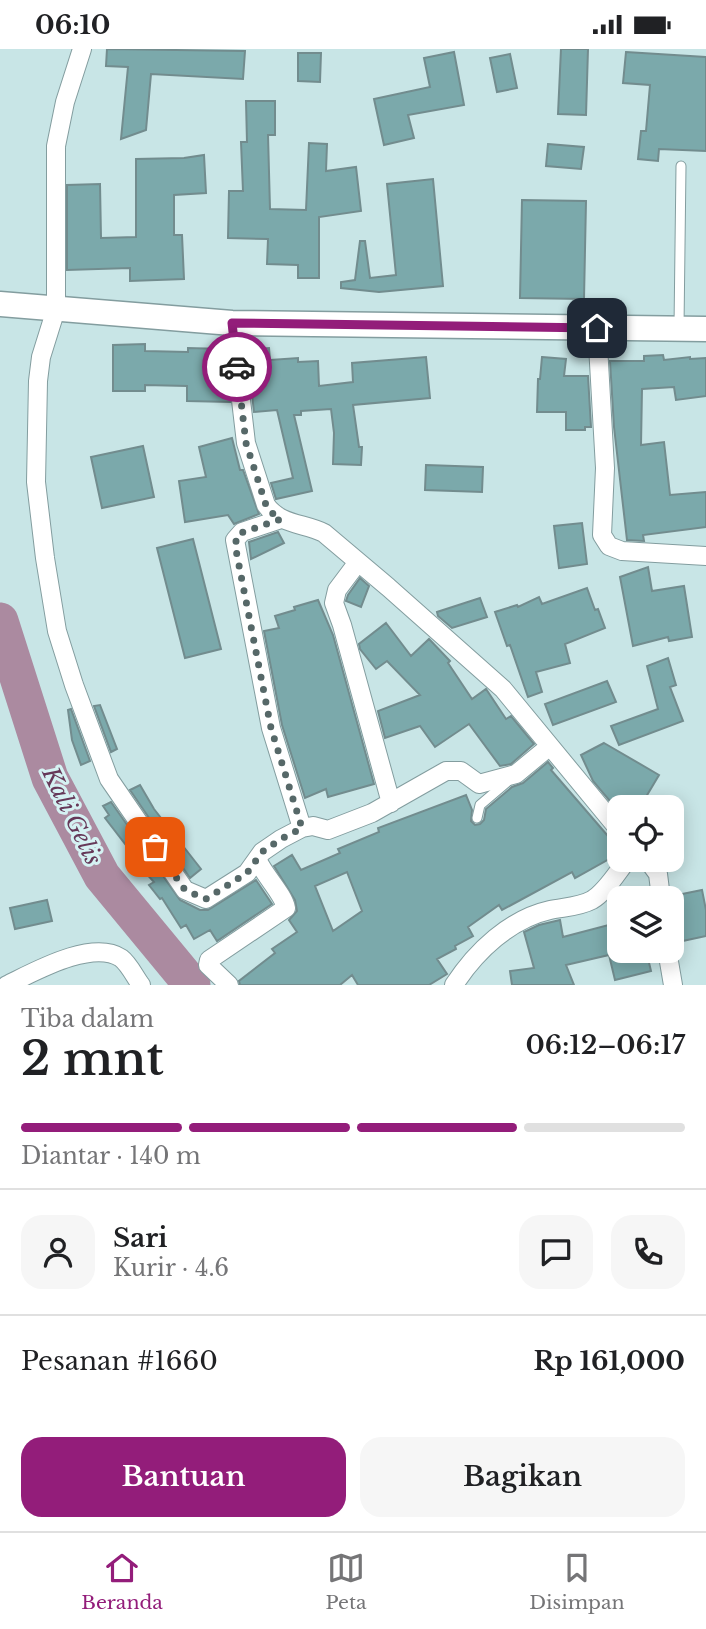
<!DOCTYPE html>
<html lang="id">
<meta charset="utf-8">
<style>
body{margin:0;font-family:"Libre Baskerville",serif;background:#f6f6f6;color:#202124;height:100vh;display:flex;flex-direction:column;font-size:26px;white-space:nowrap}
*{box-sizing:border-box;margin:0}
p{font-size:23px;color:#757577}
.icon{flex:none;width:38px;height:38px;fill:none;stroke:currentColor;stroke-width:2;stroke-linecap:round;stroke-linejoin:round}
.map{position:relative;height:936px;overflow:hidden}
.sheet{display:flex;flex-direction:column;background:#fff;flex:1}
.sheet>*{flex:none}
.tools{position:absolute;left:607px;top:746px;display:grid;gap:14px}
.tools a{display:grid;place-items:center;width:77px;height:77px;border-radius:14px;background:#fff;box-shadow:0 4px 18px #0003;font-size:35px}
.pin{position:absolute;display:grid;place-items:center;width:60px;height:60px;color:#fff;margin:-30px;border-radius:14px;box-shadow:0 4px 10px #0006}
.courier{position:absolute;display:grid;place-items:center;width:70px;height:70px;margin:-35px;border:5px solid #931d7a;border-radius:50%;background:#fff;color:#222;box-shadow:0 2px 9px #0007}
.overview em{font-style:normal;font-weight:600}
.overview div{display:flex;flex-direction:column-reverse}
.overview{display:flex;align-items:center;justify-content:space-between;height:119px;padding:0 21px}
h1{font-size:46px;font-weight:600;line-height:52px}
.bar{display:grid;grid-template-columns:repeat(4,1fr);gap:10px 7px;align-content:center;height:84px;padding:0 21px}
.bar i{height:9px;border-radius:5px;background:#e0e0e0}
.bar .current{background:#931d7a}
.bar p{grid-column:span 4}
.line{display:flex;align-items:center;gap:18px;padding:0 21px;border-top:2px solid #e0e0e0}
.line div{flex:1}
.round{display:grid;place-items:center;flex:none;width:74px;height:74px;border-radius:21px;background:#f6f6f6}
.cta{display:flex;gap:14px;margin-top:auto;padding:14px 21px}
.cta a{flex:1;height:80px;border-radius:21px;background:#931d7a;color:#fff;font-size:28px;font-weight:600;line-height:80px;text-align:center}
.cta a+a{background:#f6f6f6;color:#202124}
.status{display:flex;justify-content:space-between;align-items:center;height:49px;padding:0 35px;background:#fff;direction:ltr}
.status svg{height:19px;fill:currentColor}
.dock{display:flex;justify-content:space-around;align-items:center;height:98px;border-top:2px solid #e0e0e0;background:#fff;font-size:19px;color:#757577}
.dock a{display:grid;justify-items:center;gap:4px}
.dock .current{color:#931d7a}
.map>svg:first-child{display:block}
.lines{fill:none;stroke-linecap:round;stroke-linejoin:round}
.river{stroke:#ab8aa0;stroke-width:37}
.building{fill:#7ba9ab;stroke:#728c8e;stroke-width:2;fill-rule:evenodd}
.lane-casing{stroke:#839d9f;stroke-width:11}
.street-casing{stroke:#839d9f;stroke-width:20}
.secondary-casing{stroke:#839d9f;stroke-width:27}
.lane{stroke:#fff;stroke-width:9}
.street{stroke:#fff;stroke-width:18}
.secondary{stroke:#fff;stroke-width:24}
.done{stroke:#566868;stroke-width:7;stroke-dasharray:0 12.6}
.route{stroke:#931d7a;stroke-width:9}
.labels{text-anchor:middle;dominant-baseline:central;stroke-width:6;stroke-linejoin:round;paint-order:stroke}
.water-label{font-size:23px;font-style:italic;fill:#663959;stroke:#d5f2f3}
</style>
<div class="status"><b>06:10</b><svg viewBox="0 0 49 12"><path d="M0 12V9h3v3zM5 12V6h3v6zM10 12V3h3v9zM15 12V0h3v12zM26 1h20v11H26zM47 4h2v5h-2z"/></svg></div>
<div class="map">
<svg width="706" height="936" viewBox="0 0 706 936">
<rect width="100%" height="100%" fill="#c8e5e6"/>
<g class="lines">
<path class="river" d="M0,572L50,729L102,827L192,936"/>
</g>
<path class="building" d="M107,0L245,2L243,30L151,25L146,81L121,90L128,18L106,17Z
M561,0H588L586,66L558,65Z
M454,3L464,56L408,66L414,89L384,96L374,50L430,38L424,9Z
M626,3L706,8V102L659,100L658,112L638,110L641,82H646L650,36L623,34Z
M298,4H321L320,33L298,32Z
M510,5L517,39L497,43L490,9Z
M246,52H275V86H268L270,160L306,161L309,94L327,95L326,122L356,118L361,162L319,168V229H298V216L267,215L268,190L228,189L229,142H243L241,93H247Z
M548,95L584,98L581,120L546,117Z
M204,106L206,144L174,146V186H182L184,230L130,232V219L67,221V136L100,135L101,189L136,188V110L184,109Z
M433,130L443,237L379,243L341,239V233L355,231L360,192H365L370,229L396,226L387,135Z
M522,151L586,152L584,250L520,249Z
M145,295V302L188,303V299L224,300L230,353L187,352V337L145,336V342H113V296Z
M269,299L270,311L298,309V313L318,312L319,337L353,333L352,314L426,308L430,349L353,356L359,398H362L361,416L333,415L334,384L331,360L301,362V366H294L312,442L276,450L271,434L293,429L277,361L254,363L247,301Z
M663,306L664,311L690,308V310L706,309V347L676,351L674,338L642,340L641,396L664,393L670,446L706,443V478L643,486L644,492L627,491L614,378L610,312H644V307Z
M542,308L566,310L564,327H588L591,378H585V381H566V363H537L538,330H540Z
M232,389L240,421H243L259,465L234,475L228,466L185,473L179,432L206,428L199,398Z
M143,397L154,448L102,459L91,408Z
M426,416L483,418L482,443L425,441Z
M582,474L587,515L559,519L554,477Z
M278,483L284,494L251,510L249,493Z
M193,490L221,600L185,609L157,499Z
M648,518L652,542L684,537L692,588L669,592L668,588L633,597L620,528Z
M360,529L369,537L361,558L346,552L348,546Z
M587,539L595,561L598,560L605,579L565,595L570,614L536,623L542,643L528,648L510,596L507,597L495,563L517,556L518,558L539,548L542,555Z
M480,549L487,568L452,579L438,567L437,563Z
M318,551L333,586L374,735L328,748L326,740L305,749L282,676L264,582L279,579L275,567L295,561L294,558Z
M386,574L411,607L429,590L450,612L448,614L472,650L486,640L506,670L511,667L534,695L511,715L500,717L469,675L435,698L420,677L385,689L378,662L420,646L387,612L376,620L360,600L359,595Z
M668,609L676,636L670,638L683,672L619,696L611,677L658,660L647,617Z
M607,632L616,653L553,676L545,655Z
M100,656L117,700L111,703L94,657Z
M71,660L90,712L81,716L72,691L68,661Z
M604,694L659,726L640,758H620V764L593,732L581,706Z
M548,713L553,719L551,721L620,801L618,805L575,829L572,823L502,861L499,856L468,878L473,887L455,897L456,900L437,910L447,925L429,936H358L352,926L340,936H240L239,932L275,904L272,900L297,883L289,871L297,862L295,851L274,817L292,806L301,821L340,804L338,800L379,783L378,779L466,746L472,761L471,772L475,776L480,775L484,771L486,760L512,738L523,734ZM347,823L362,862L333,882L315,837Z
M140,736L154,760L201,820L190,829L130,741Z
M111,753L180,851L200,861H208L256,831L272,855L217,892L210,881L194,890L186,876L181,879L162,849L160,850L149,836L154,833L133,810L135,808L105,769L109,766L103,757Z
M702,841L706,861V887L678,893L672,862V847Z
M47,851L52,872L15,880L10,859Z
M560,871L563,888L620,873V901H646L651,922L615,931L609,906L566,916L574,936H512L510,922L534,919L524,883L539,876Z"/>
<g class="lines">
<defs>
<path id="lane" d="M679,278L681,117
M477,769L480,756L507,733"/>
<path id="street" d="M82,0L65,53L56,97V260L41,308L38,332L36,433L45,509L57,582L74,636L109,730L185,841L206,850L247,824L262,803L281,790L302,779L313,777L328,781L372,764L446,722H461L479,735L516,725L550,697
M232,274L246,394L266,456C280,476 304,474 324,484L388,538L503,640L620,782
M597,279L605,419L602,486L609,497L622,502L706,507
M281,470L242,483L235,491L271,679L302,779
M358,513L337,541L334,554L342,576L391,754
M647,810L658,825L661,849
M667,901L673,936
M7,936C34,923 92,890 121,909C129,915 135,928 141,936
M229,936L208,916L209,911L286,859C284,846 264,826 257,810
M454,936C476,902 510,870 550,861C564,858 579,858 592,851C606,843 618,822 628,810"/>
<path id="secondary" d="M0,255L232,274L706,280"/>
</defs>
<use href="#lane" class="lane-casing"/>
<use href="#street" class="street-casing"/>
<use href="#secondary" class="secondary-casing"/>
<use href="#lane" class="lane"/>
<use href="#street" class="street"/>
<use href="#secondary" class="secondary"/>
</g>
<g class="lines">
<path class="done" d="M155,798L185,841L206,850L247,824L262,803L281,790L302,779L271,679L235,496L238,485L281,470L272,464L266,456L246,394L237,318"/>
<path class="route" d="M237,318L232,274L597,279"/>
</g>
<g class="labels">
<g class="water-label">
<text transform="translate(72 767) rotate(64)">Kali Gelis</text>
</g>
</g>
</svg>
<div class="tools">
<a><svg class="icon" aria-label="locate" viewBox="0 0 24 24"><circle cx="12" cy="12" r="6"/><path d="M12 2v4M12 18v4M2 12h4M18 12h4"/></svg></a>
<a><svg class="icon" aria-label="layers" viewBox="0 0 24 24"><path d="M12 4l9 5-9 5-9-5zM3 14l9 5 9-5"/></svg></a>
</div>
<div class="pin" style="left:155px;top:798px;background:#ea580c"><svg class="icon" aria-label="bag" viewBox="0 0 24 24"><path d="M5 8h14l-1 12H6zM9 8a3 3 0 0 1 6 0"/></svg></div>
<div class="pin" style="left:597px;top:279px;background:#1f2937"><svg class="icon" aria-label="home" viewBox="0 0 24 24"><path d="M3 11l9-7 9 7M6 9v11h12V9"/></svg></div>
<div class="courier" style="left:237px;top:318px"><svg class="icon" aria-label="car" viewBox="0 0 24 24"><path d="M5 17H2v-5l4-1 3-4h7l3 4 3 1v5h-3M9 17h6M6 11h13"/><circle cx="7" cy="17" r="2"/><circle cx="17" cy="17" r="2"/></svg></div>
</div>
<section class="sheet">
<div class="overview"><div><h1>2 mnt</h1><p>Tiba dalam</p></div><em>06:12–06:17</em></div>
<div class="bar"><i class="current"></i><i class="current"></i><i class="current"></i><i></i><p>Diantar · 140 m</p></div>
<div class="line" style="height:126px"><a class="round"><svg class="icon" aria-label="person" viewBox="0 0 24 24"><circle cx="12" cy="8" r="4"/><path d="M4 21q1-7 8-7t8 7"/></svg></a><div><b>Sari</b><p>Kurir · 4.6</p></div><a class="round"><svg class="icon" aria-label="chat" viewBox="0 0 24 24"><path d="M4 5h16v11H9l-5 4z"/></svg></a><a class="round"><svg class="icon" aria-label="phone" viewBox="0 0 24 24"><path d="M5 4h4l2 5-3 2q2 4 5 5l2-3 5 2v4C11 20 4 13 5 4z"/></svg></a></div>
<div class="line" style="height:91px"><div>Pesanan #1660</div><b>Rp 161,000</b></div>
<div class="cta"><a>Bantuan</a><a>Bagikan</a></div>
</section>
<nav class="dock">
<a class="current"><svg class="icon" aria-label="home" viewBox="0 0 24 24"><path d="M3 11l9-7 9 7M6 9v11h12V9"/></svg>Beranda</a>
<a><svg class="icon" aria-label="map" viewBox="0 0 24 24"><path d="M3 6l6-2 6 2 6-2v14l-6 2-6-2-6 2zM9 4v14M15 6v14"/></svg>Peta</a>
<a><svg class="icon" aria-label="saved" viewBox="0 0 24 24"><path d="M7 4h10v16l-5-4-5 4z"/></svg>Disimpan</a>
</nav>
